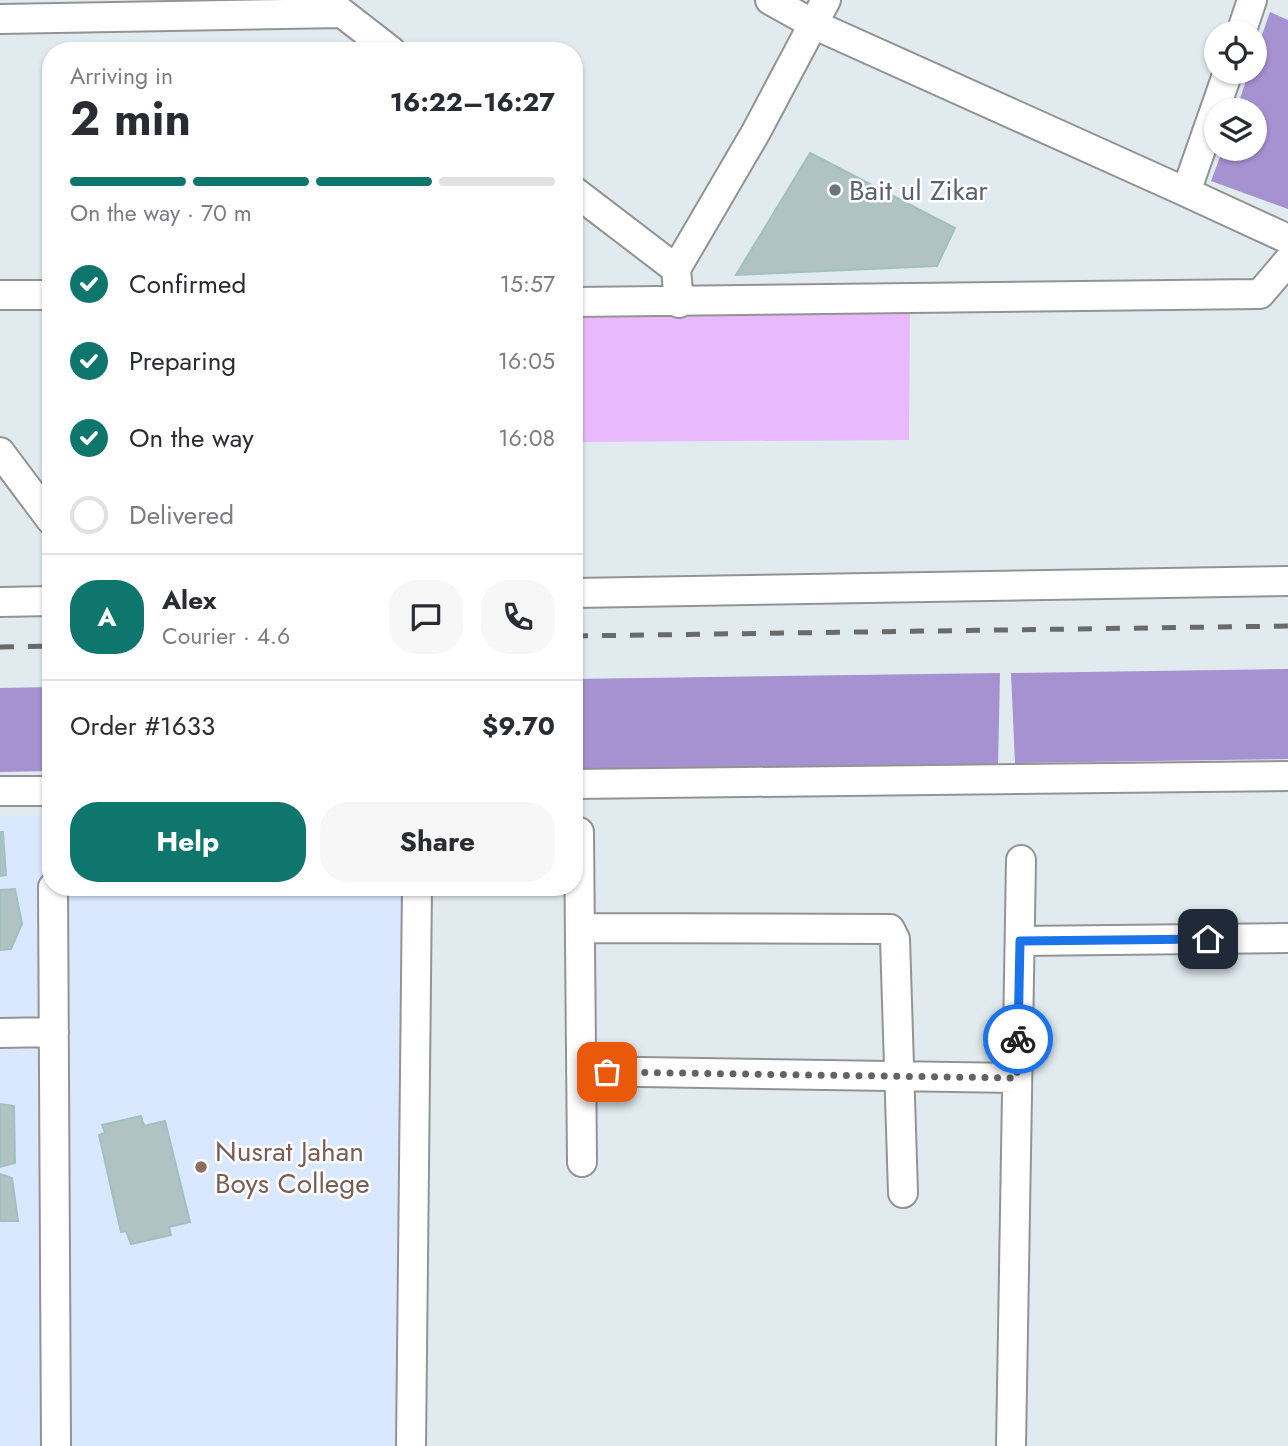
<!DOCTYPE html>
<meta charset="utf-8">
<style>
body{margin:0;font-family:Jost,sans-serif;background:#f7f7f7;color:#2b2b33;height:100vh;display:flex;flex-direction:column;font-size:26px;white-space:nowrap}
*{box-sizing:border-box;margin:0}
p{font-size:23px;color:#7c7c81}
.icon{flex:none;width:38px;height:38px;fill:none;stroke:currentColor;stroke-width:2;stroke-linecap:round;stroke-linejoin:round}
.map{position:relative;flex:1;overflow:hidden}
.drawer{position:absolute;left:42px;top:42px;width:541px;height:854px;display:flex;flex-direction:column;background:#fff;border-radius:28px;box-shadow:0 2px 5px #0004}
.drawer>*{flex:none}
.fabs{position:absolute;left:1204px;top:21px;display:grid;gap:14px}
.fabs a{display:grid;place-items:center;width:63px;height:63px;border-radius:50%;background:#fff;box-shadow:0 2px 5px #0004;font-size:35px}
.pin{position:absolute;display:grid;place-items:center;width:60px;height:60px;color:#fff;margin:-30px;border-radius:14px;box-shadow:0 4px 10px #0006}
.courier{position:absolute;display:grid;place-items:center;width:70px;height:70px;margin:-35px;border:5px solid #1a73e8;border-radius:50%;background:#fff;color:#222;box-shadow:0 2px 9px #0007}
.overview em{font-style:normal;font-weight:700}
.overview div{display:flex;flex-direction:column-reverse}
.overview{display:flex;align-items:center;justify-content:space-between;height:119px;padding:0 28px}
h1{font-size:46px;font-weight:700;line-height:52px}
.bar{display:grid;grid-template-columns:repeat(4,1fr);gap:10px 7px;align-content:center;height:84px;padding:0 28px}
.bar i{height:9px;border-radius:5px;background:#e1e1e2}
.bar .current{background:#0f766e}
.bar p{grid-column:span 4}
.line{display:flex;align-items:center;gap:18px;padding:0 28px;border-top:2px solid #e1e1e2}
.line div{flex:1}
.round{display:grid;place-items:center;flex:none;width:74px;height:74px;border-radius:28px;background:#f7f7f7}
ol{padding:0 28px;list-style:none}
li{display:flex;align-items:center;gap:21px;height:77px}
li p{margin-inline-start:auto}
li .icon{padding:7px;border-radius:50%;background:#0f766e;color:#fff;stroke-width:4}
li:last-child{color:#7c7c81}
li i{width:38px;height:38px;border:4px solid #e1e1e2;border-radius:50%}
.primary-button{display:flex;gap:14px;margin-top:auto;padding:14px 28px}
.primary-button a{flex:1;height:80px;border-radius:28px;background:#0f766e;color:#fff;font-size:28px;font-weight:700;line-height:80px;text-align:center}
.primary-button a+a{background:#f7f7f7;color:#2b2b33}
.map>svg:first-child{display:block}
.education{fill:#dae8ff}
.forest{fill:#a692d1}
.park{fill:#e8b9fd}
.building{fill:#b0c2c2;stroke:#a2c0c1;stroke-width:2}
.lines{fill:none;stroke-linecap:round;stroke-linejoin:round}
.minor-casing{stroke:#939393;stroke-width:32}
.minor{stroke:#fff;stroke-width:28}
.rail{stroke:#6a6a6a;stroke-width:5;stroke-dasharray:14 14;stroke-linecap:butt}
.done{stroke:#616466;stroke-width:7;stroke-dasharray:0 12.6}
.route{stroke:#1a73e8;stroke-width:9}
.worship-dot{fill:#6b7280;stroke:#fff;stroke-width:2.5}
.education-dot{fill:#8d6e63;stroke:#fff;stroke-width:2.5}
.labels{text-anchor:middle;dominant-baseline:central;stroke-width:5;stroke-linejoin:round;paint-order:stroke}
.worship-label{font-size:28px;fill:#5b616d;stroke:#fff;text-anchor:start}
.education-label{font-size:28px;fill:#785e54;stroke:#fff;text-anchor:start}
</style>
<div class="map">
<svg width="1288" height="1446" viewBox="0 0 1288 1446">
<rect width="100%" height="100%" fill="#e1ebef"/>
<path class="education" d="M51,816V887H404L398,1446H0V817Z"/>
<path class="forest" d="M1270,12L1288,20V209L1211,181L1223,149H1255V110H1236L1249,72H1255V55Z
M1288,669V759L1015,763L1011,673Z
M1000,673L998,768L574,771V679Z
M51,687V771L0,772V688Z"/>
<path class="park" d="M910,309L909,440L575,442L574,312Z"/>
<path class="building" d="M810,153L955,228L937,266L736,275Z
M0,832H3L6,875L0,876Z
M15,889L22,924L11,949L0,950V890Z
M0,1104L14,1106L15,1163L0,1167Z
M141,1116L144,1126L165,1121L190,1222L169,1227L171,1235L131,1244L126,1231L121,1232L99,1135L105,1133L102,1125Z
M0,1174L12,1178L18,1221H0Z"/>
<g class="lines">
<defs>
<path id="minor" d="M770,0L815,25L1186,192L1228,72
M328,2L391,51
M0,19L342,13
M1241,33L1252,0
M574,191L676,269
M1186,192L1288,239
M0,295H51
M574,302L1260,294L1288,261
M679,303L676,269L756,132L826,0
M0,452L51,520
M574,593L1288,581
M0,602L51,601
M574,784L1288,776
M0,791H51
M579,832L582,1162
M53,887L56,1446
M580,928L890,929L895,939L903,1193
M1020,941L1288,938
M0,1033L54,1032
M581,1071L1017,1078
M411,1446L417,887
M1011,1446L1021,860"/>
</defs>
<use href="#minor" class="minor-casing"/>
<use href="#minor" class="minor"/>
<path class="rail" d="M574,636L1288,626
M0,647L51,646"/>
</g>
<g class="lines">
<path class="done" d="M607,1072L1017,1078L1018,1039"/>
<path class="route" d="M1018,1039L1020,941L1208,939"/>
</g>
<circle class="worship-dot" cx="835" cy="190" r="7"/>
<circle class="education-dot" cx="201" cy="1167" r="7"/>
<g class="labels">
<g class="worship-label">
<text x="849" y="190">Bait ul Zikar</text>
</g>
<g class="education-label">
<text x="215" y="1151">Nusrat Jahan<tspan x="215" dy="32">Boys College</tspan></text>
</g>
</g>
</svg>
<div class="fabs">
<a><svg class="icon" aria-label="locate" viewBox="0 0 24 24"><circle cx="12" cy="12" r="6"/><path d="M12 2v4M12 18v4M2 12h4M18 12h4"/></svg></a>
<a><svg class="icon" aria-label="layers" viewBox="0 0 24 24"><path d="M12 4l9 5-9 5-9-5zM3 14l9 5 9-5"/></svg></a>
</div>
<div class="pin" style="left:607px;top:1072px;background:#ea580c"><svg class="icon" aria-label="bag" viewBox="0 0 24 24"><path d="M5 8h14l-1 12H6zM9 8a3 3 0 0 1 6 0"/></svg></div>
<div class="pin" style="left:1208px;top:939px;background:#1f2937"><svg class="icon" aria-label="home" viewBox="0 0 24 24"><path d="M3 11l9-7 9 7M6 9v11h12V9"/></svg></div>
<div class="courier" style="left:1018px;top:1039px"><svg class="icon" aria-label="bike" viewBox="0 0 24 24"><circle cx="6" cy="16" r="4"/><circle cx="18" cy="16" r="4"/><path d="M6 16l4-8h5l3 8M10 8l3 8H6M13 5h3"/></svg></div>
<section class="drawer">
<div class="overview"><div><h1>2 min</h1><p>Arriving in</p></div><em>16:22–16:27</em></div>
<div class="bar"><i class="current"></i><i class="current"></i><i class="current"></i><i></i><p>On the way · 70 m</p></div>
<ol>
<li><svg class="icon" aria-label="check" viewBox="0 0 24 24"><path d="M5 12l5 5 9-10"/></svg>Confirmed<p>15:57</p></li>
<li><svg class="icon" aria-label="check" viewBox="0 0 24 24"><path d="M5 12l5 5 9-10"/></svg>Preparing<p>16:05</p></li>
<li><svg class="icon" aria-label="check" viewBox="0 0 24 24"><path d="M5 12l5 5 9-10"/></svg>On the way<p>16:08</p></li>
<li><i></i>Delivered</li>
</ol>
<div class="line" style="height:126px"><b class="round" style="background:#0f766e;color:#fff">A</b><div><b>Alex</b><p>Courier · 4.6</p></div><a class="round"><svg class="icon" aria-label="chat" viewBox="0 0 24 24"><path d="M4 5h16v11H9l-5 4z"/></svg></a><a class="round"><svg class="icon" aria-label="phone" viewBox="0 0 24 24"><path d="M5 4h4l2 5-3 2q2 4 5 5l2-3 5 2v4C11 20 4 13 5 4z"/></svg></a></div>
<div class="line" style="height:91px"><div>Order #1633</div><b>$9.70</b></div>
<div class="primary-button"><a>Help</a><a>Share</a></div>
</section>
</div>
